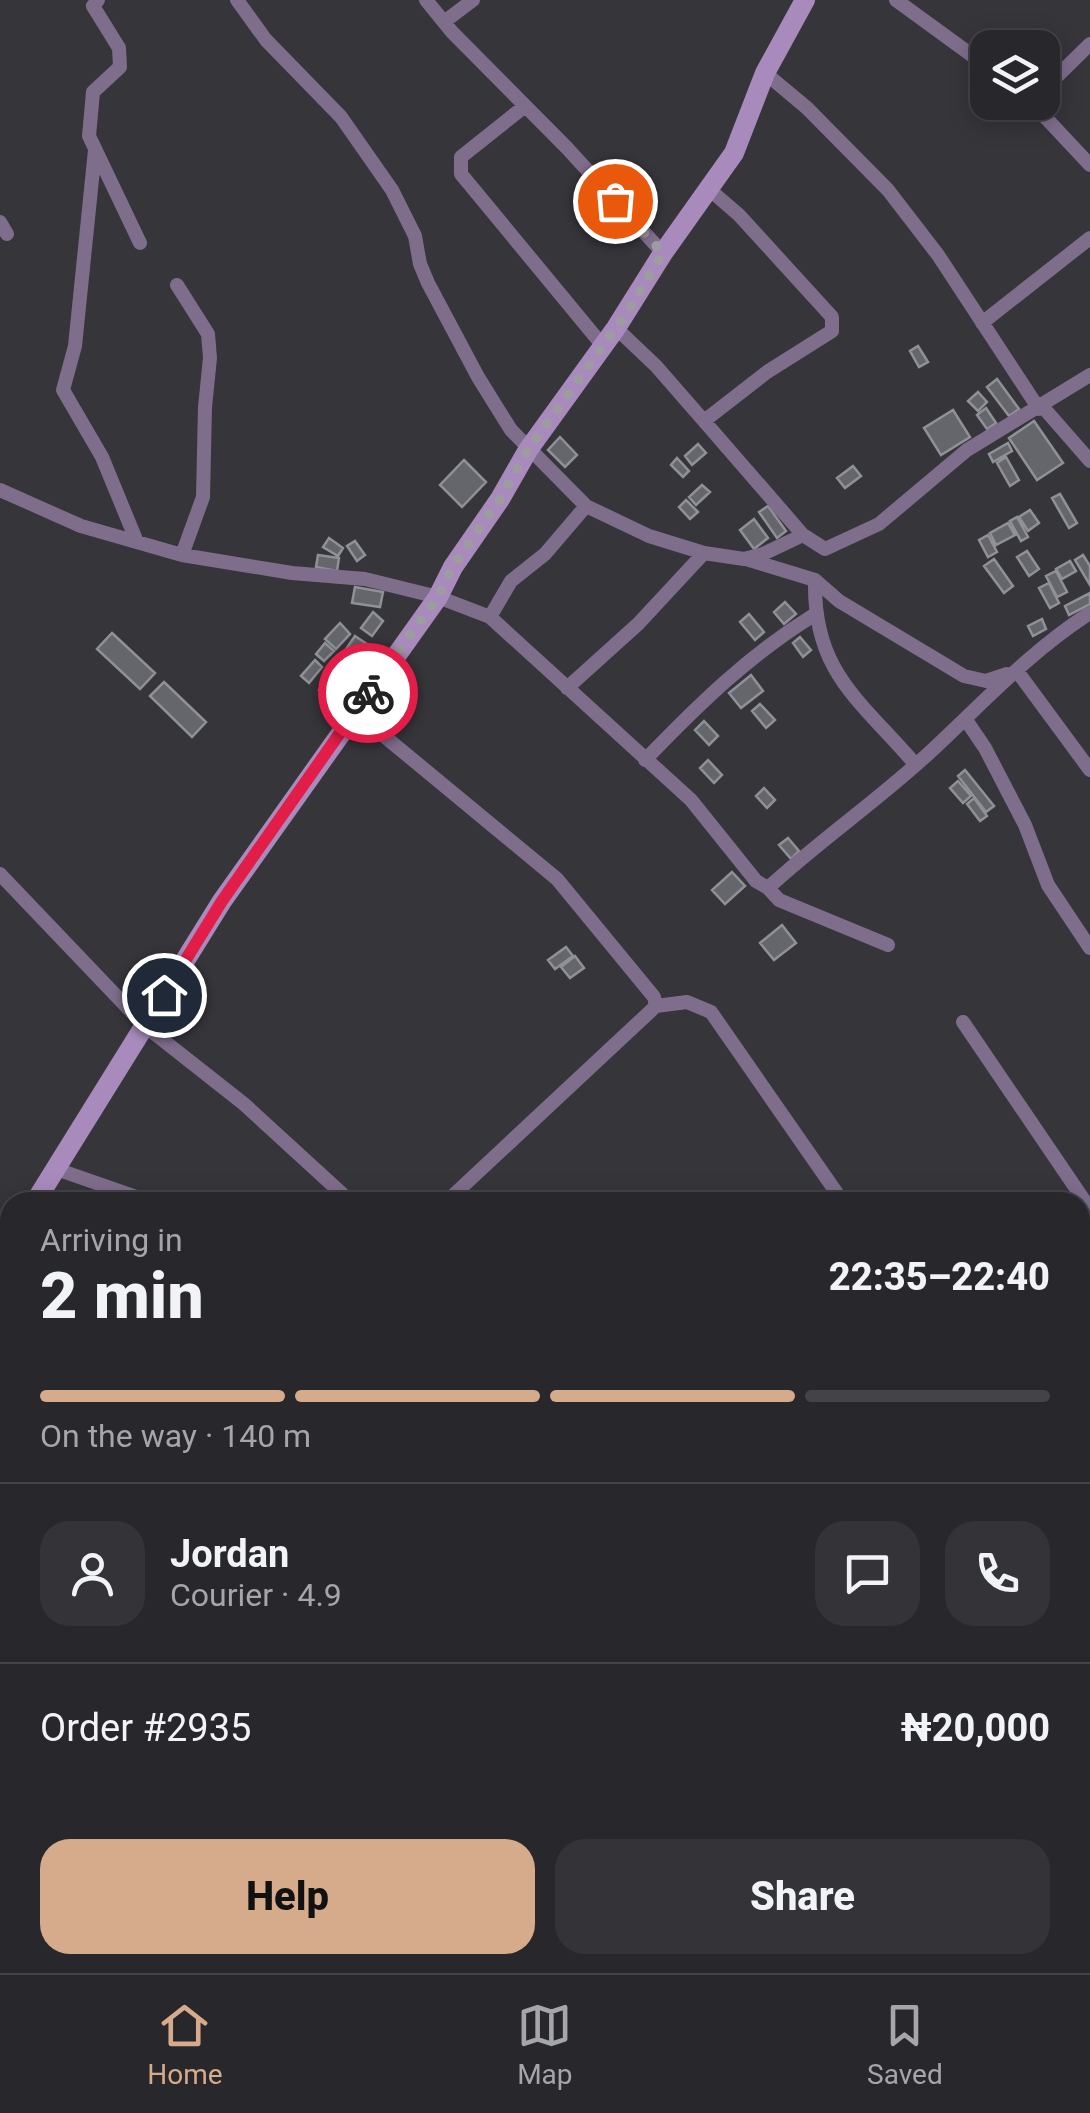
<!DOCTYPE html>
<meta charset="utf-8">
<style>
body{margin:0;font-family:Roboto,sans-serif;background:#343438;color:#f1f3f6;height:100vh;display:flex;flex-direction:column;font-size:38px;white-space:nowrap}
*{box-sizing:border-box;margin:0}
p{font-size:32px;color:#a5a6a9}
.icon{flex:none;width:55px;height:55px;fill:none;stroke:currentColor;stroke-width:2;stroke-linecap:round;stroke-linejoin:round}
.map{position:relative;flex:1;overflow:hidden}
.panel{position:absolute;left:0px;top:1192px;width:1090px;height:782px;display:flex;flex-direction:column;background:#28282c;border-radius:30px 30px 0 0;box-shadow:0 5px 25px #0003,0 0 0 2px #444448}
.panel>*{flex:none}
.tools{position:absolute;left:970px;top:30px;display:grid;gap:20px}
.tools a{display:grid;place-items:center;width:90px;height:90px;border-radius:20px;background:#28282c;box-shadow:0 5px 25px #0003,0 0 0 2px #444448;font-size:50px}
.pin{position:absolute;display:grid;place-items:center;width:85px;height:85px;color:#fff;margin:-42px;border:5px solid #fff;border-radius:50%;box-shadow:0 2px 10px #0007}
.courier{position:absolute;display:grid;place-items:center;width:100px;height:100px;margin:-50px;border:8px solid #e11d48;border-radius:50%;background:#fff;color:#222;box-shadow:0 2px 12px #0007}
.head em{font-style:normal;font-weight:800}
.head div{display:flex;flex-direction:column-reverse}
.head{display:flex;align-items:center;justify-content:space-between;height:170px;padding:0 40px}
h1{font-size:65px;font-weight:800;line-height:75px}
.bar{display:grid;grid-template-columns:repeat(4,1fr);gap:15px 10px;align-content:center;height:120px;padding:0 40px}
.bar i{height:12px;border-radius:8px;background:#444448}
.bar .on{background:#d6ab8b}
.bar p{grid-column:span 4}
.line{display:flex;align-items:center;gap:25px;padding:0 40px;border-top:2px solid #444448}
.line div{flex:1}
.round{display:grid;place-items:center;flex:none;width:105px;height:105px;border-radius:30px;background:#343438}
.button{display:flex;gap:20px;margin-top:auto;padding:20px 40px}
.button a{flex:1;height:115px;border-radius:30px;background:#d6ab8b;color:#111;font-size:40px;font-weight:800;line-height:115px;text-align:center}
.button a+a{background:#343438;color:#f1f3f6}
.tabs{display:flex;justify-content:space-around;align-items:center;height:140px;border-top:2px solid #444448;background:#28282c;font-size:28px;color:#a5a6a9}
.tabs a{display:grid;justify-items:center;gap:5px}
.tabs .on{color:#d6ab8b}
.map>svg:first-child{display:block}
.water{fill:#3767a7}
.building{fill:#64666b;stroke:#8f9196;stroke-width:2.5}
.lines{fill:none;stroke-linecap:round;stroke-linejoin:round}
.street{stroke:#7f6d8c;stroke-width:14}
.secondary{stroke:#a88bbc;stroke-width:20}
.done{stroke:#9d9ca0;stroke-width:10;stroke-dasharray:0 18}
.route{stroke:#e11d48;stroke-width:12}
</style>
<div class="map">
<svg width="1090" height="1973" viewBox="0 0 1090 1973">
<rect width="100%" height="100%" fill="#36353a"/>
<path class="water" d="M10,1664V1774H1L0,1667Z"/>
<path class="building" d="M918,346L928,362L919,367L910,351Z
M997,379L1019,409L1009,416L987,387Z
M978,392L987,402L978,411L968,401Z
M986,408L996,423L987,429L977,415Z
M953,410L970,437L941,455L924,428Z
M1034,421L1063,463L1037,480L1009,438Z
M560,437L577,455L565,467L548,450Z
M1008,443L1012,451L993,462L989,454Z
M698,444L706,453L692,465L685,456Z
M1006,457L1019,480L1010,486L997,463Z
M677,458L689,471L683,477L671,465Z
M464,460L486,482L462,507L440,485Z
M853,466L861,476L845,488L837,478Z
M702,485L710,492L696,505L689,497Z
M1060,494L1077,523L1069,528L1052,498Z
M686,500L698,512L690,519L679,507Z
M768,506L786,531L777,538L759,512Z
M1030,510L1039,523L1028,531L1019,517Z
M1017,517L1028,537L1021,541L1010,521Z
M754,519L768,538L754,549L740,530Z
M1008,523L1015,535L996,545L990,533Z
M988,535L997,552L988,557L979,540Z
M329,538L343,548L338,556L323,547Z
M355,541L365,555L357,561L347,546Z
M1027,551L1039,569L1029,576L1017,557Z
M318,555L339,558L337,571L316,567Z
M1083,555L1090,566V585L1075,560Z
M994,559L1013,586L1004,593L984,566Z
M1070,561L1076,571L1062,579L1056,569Z
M1056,571L1067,592L1057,597L1046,576Z
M1049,583L1059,603L1050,608L1039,588Z
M355,587L383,592L380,607L352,603Z
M1090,593V604L1069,615L1065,606Z
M785,602L796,614L784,624L774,612Z
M373,612L383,621L372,636L361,628Z
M749,614L764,632L755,640L740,622Z
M1042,619L1046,629L1033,636L1028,626Z
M340,623L350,634L336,649L325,639Z
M112,633L155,673L140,689L97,649Z
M355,636L367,644L354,663L342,655Z
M800,637L811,650L803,657L793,643Z
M325,643L334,651L324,661L316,654Z
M315,660L322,667L309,683L301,676Z
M335,672L344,679L329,698L319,690Z
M751,675L763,691L741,708L729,693Z
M164,682L206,722L192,737L150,696Z
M760,704L775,720L766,728L752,711Z
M704,721L718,736L709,745L695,730Z
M708,760L722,775L714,783L700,768Z
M965,770L994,806L986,812L958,776Z
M958,781L971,796L963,803L950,788Z
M764,788L775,800L767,808L756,796Z
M974,798L987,816L980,821L967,804Z
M788,838L799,851L791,859L779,845Z
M732,872L745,886L725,904L712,890Z
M782,925L796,943L774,960L760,943Z
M566,947L573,956L555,969L548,960Z
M575,956L584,968L570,978L561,967Z"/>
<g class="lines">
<path class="street" d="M98,0L93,6L119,48L120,67L93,92L89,136L140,243
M237,0L266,40L341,117L392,190L415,236L420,264L428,283L478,377L511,430L586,506L649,536L704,553L744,559L763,554L803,535L825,549L879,524L967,450L1090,375
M426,0L452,32L567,148L663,253
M896,0L988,67
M444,22L473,0
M765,73L807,108L888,190L938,255L1039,409
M1042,91L1090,44
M1031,102L1090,165
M525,106L461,157V174L603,346
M95,150L75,346L63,390L102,457L137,542
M0,222L7,234
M177,285L208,334L210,358L205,407L203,497L182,555
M982,323L1090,238
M616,328L656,366L704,421L767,372L832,331V317L739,215L710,190
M1042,406L1090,461
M704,421L803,535
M0,490L81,526L182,555L292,573L365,579L438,597L490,617L691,800L756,881L768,888L779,900L888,945
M746,559L815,580L839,601L964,676L986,681L1007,674
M815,580C813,672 860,700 915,764
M490,617L511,581L545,554L586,506
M1017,671L1090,770
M567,688L638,624L704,553
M355,712L557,879L654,997L656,1006L446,1202
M966,720L985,748L1025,825L1048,885L1090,948
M645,760C698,705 749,655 814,615
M0,874L145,1026L244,1104L351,1202
M768,888C819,841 877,801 928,754C980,706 1029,652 1090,613
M656,1006L687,1002L711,1012L843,1202
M963,1022L1090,1209
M56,1169L151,1202
M1080,1366L1090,1361"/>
<path class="secondary" d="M35,1202L222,901L438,597L453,567L500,499L528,450L616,328L663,253L734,153L765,73L805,0
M0,1253L10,1240"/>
</g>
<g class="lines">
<path class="done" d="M368,693L438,597L453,567L500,499L528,450L626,314L663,253L615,201"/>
<path class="route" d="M164,995L222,901L368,693"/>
</g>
</svg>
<div class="tools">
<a><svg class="icon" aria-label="layers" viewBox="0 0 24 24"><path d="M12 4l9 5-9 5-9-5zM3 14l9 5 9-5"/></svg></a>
</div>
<div class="pin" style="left:615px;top:201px;background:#ea580c"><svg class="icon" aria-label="bag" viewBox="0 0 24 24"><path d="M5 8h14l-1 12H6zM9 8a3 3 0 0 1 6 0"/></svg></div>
<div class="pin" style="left:164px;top:995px;background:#1f2937"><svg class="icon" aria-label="home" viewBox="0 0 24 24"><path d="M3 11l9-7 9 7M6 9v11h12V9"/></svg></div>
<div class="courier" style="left:368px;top:693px"><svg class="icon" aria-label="bike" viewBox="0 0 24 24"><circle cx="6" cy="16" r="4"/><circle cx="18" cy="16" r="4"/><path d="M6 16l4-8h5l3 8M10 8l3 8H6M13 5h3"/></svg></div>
<section class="panel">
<div class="head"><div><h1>2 min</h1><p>Arriving in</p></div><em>22:35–22:40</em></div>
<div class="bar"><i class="on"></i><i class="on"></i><i class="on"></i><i></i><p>On the way · 140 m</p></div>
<div class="line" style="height:180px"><a class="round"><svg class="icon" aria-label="person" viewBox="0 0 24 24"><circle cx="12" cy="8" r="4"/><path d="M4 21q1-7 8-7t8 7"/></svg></a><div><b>Jordan</b><p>Courier · 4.9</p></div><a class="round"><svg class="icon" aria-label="chat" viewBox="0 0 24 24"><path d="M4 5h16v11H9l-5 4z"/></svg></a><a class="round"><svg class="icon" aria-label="phone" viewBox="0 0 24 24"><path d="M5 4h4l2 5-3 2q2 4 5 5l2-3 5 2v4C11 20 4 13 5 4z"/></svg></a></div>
<div class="line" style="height:130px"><div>Order #2935</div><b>₦20,000</b></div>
<div class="button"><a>Help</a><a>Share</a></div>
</section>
</div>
<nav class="tabs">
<a class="on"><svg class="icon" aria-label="home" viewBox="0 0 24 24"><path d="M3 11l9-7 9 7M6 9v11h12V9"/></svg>Home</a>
<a><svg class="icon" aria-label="map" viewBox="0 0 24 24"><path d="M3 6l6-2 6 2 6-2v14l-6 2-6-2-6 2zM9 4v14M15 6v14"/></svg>Map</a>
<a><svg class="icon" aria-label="saved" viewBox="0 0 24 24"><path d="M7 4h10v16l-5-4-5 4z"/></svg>Saved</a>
</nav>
